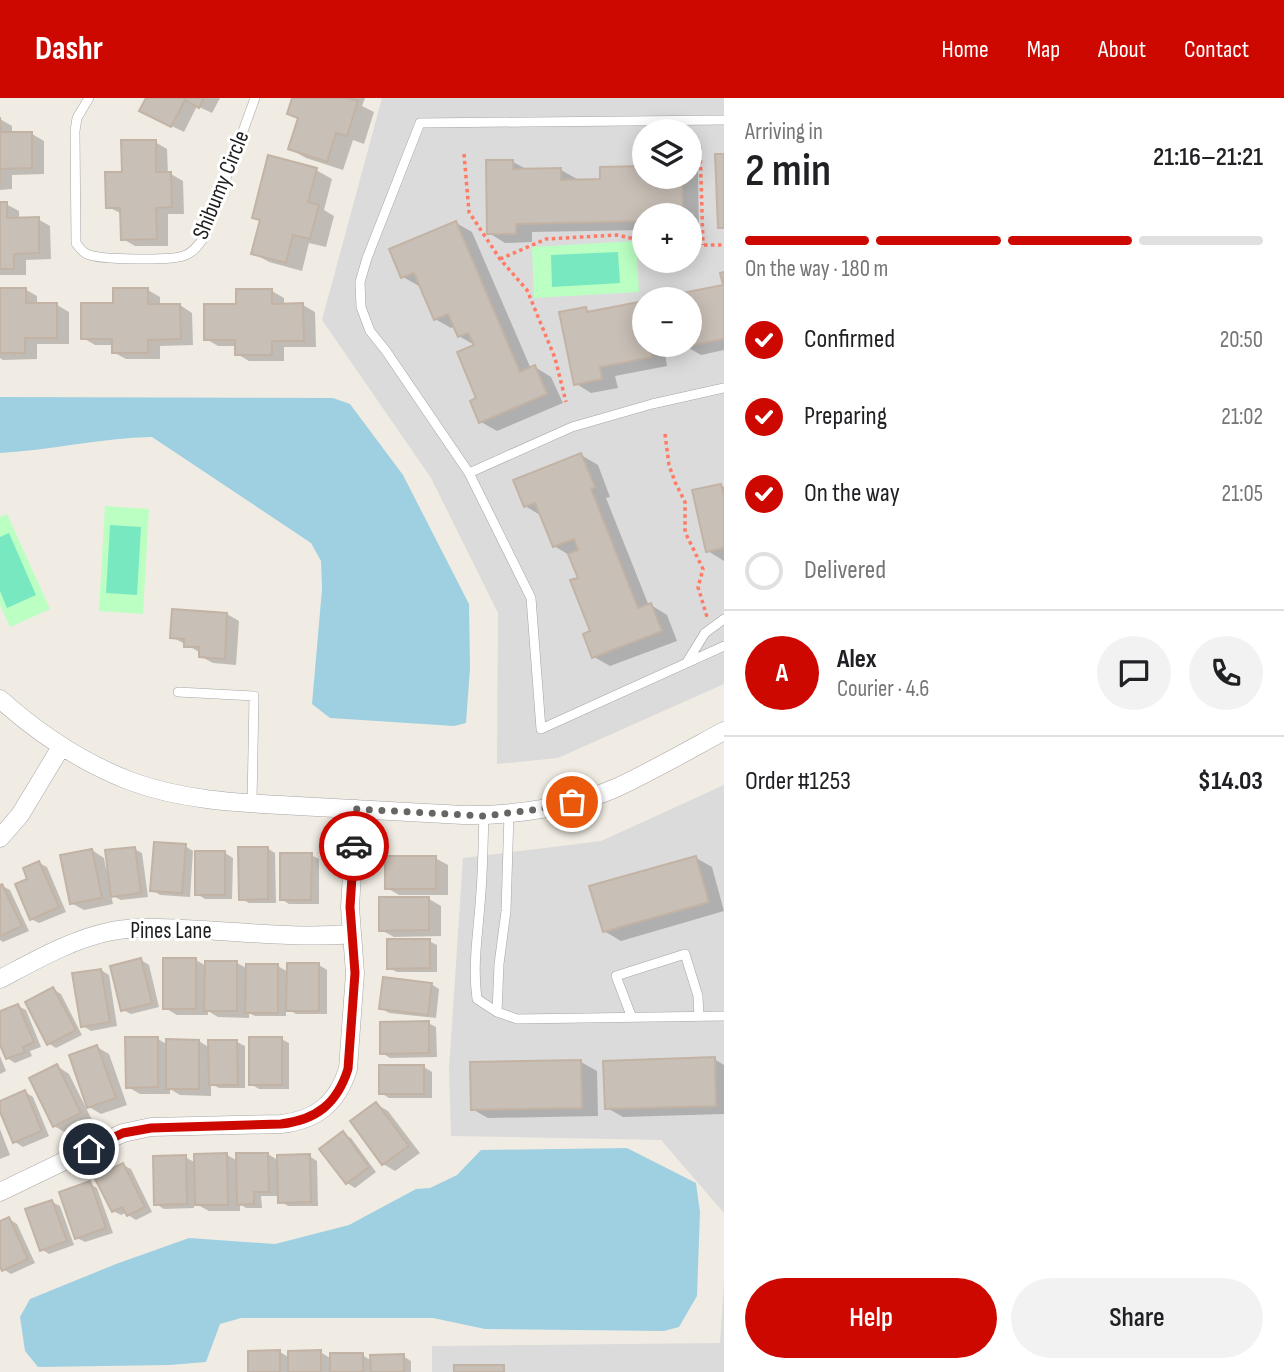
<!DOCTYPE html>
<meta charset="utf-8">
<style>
body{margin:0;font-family:"Sofia Sans Condensed",sans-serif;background:#f2f2f2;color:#202124;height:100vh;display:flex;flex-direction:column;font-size:26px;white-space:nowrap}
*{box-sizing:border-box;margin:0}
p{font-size:23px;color:#757577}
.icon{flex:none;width:38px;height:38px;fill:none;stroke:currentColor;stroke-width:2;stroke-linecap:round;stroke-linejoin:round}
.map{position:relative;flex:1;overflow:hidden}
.sheet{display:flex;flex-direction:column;background:#fff;width:560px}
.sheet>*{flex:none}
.controls{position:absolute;left:632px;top:21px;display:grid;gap:14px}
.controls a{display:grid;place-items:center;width:70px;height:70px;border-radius:50%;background:#fff;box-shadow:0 4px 18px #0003;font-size:35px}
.pin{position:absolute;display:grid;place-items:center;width:60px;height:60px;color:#fff;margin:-30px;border:4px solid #fff;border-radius:50%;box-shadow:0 2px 7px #0007}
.courier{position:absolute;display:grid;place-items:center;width:70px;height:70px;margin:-35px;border:5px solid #cc0800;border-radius:50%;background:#fff;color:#222;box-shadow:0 2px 9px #0007}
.summary em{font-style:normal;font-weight:600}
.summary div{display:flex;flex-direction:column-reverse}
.summary{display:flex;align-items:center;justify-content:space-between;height:119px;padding:0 21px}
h1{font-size:46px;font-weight:600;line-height:52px}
.bar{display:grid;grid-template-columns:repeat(4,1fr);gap:10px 7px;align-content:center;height:84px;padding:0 21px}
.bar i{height:9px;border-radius:5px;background:#e0e0e0}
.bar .active{background:#cc0800}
.bar p{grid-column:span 4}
.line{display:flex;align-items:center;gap:18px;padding:0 21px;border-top:2px solid #e0e0e0}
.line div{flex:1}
.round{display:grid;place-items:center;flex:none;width:74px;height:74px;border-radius:37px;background:#f2f2f2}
ol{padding:0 21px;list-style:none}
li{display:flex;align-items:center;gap:21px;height:77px}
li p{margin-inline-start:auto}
li .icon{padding:7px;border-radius:50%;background:#cc0800;color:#fff;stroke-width:4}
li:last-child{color:#757577}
li i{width:38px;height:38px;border:4px solid #e0e0e0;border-radius:50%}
.cta{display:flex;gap:14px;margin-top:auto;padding:14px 21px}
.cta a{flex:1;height:80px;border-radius:42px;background:#cc0800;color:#fff;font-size:28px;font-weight:600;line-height:80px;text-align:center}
.cta a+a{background:#f2f2f2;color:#202124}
header{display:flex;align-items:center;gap:42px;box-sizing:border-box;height:98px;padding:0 35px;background:#cc0800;color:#fff}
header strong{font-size:33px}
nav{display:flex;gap:38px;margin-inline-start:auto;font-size:24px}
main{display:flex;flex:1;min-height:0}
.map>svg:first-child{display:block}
.residential{fill:#dcdbdb;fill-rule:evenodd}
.park{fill:#bbffc3}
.pitch{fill:#78e8c1}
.water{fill:#9fd0e2}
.shadow{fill:#0003}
.building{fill:#c8bfb6;stroke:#c3b3a4;stroke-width:2}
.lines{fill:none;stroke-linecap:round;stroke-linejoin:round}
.lane-casing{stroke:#a5a5a5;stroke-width:10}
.street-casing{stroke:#a5a5a5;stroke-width:19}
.path{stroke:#ff7b65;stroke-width:3.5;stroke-dasharray:3.5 3.5;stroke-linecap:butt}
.lane{stroke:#fff;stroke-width:9}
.street{stroke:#fff;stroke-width:18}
.done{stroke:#686663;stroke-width:7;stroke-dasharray:0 12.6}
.route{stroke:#cc0800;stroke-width:9}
.labels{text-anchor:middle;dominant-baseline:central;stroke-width:6;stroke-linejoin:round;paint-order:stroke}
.street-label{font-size:23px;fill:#1e1e1e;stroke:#fff}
</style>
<header>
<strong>Dashr</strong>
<nav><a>Home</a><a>Map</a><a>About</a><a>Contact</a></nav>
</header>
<main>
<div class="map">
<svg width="724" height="1274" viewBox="0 0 724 1274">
<rect width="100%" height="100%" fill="#f0ece3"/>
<path class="residential" d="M382,0H724V586L558,660L497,666L498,515L431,380L322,222ZM644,33H690V79H644ZM644,117H690V163H644ZM644,201H690V247H644Z
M724,687V1115L661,1042L451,1038L449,971L463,760L601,743Z
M724,1185V1274H432V1248L720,1245Z"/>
<path class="park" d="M636,143L639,194L534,200L532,149Z
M105,408L149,411L143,516L99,513Z
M7,416L50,511L10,529L0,507V419Z"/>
<path class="pitch" d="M618,154L620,185L552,189L551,157Z
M110,427L141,429L137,497L106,495Z
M9,435L36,497L7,510L0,493V439Z"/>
<path class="water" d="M0,299L333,300L350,306L403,377L469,506L470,570L466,625L454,628L330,620L312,606L322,491L321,463L311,445L152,339C101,340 51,352 0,355Z
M627,1050L696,1085L700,1114L697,1198L679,1229L664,1233L485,1231L433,1220H241L220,1226L206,1264L170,1267L38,1269L25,1253L20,1219L30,1201L116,1166L189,1140L275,1146L349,1127L416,1091L430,1090L457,1077L481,1052Z"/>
<path class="shadow" d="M148,0H220L212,15L197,8L184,34L153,19Z
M294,0H365L362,8L374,14L364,46L353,42L343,72L306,60L290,51L299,22L289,16Z
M0,21L12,28V36H32L44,43V76L12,77V91L0,92Z
M155,44L167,51L168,76H171L183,83L184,116H168V148H135L123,141L122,116L108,109L123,76Z
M513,64L528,72H561L577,81V83H602L644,70V79H690V64L698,68L699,140H690V117H644V132L532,134V144L505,145L489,135Z
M316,72L332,81L324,112L334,118L326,149L309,145L302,173L269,164L253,155L261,124L254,119Z
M0,106H6L19,113V121H38L50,128L51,161L26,162V177H0Z
M456,125L472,134L531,271L535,269L551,279L563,305L497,333L481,324L476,248L459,238L455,228L451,230L435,221L421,188H419L403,179Z
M724,189V252L701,257L689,250L665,255L667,268L615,278L618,290L591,295L575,285L585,211L593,215L644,205V247H690V201H660Z
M0,191H25L37,198V207H57L69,214V246H37V261L3,262L0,260Z
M148,192L160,199V208L180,207L192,215L193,247L160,248V261H126L113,254V247H95L83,240L115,207Z
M272,193L284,200V207H303L315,214L316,249H284V263H249L237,256V248H218L206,241L238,208Z
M581,357L598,367L610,399L606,400L649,508L651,507L667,517L677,543L610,568L594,559L592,534L580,481L571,458L554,448L542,418L525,408Z
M721,387L724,389V463L708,453Z
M227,516L239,523L236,567L213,565L200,558L201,555L172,539Z
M185,748L193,753L190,799L160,797L152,792Z
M267,750L275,755L276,805H249L241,801Z
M134,751L142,755L148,799L121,802L111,797L113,806L84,812L71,805L92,752L104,760L106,771H109Z
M225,755L233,760L232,801H205L197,796Z
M311,757L319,761V806H289L281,801Z
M435,760L448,767V797H399L387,790Z
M696,760L712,769L724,813L621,843L604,833Z
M39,765L47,769L66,814L39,825L31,821L30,782Z
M2,788L10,792L29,833L3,844L0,842V789Z
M429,801L441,808V838L394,839L381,832Z
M429,843L437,847V874H397L389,870Z
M141,862L149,867L159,909L131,916L123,912Z
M196,862L206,868L237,865L248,871L278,868L288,874L319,867L327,872V916H296L286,910V918H255L249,915V920L218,919L208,913V917H177L165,910Z
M101,872L109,877L117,928L91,933L83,928Z
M431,886L439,891L436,920L389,915L381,910Z
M53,891L61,896L82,937L56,950L48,945Z
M18,908L26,912L41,949L30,953L32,958L15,965L7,960L0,942V915Z
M428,925L436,929L437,959L390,960L382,955Z
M158,941L168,947L199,943L210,950L237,944L245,948V990H219L211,986V998L180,997L170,991V996H140L128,989Z
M281,941L289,945V991H259L251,986Z
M97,949L109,956L127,1007L101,1016L89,1009Z
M0,958L6,973L0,976Z
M714,961L724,967V1016L623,1019L607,1010Z
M581,964L597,973L598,1018L488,1020L472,1011Z
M57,968L69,976L92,1022L66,1035L54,1028Z
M424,969L432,974V1000H389L381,995Z
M25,994L33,999L49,1038L23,1049L15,1044L0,1010V1004Z
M376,1006L388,1013L420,1055L395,1073L383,1066Z
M0,1031L10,1057L0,1061Z
M343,1036L351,1040L376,1074L355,1090L347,1085Z
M268,1056L279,1063L309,1058L317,1063L318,1108H288L280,1103L279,1098H261L262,1110H246L240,1106V1113H209L194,1105V1110L164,1111L156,1106L185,1059L196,1065L227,1057L238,1063Z
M123,1067L131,1071L152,1114L136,1122L128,1117L127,1114L121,1117L113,1113Z
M89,1085L97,1090L113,1135L85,1144L77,1140Z
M52,1104L60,1108L74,1147L49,1156L41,1151Z
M9,1121L17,1126L35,1165L11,1176L3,1171L0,1164V1125Z
M280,1254L290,1260L320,1254L332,1261L362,1257L372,1263L403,1258L411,1263V1274H250Z"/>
<path class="building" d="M146,0H204L199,10L185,2L171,29L139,13Z
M292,0H348L358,3L347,38L336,35L327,64L288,51L298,20L287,16Z
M0,19L1,34H32V70L0,71V85Z
M121,42H156V74H171L172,109L156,110L157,141L121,142L120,110H106L105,74H122Z
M715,56H724V130H718Z
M268,57L317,70L308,104L319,107L310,141L293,137L286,165L251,156L260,122L252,120Z
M486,62H513V71L561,70V82L600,81V69L644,68V79H682L683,117H644V123L516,126V136H487Z
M0,104H7V120L39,119V155L14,156V171H0Z
M456,123L520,274L535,267L547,296L479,325L470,303L476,300L457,254L474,247L468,235L458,239L448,216L434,222L414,175L401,180L389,151Z
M724,174V241L683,249V247H690V201H652L723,187L720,175Z
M0,190H26V205H57V240H25V255H0Z
M113,190H148V206H180L181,241L148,242V255H112V241H81V205H113Z
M236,191H272V206L303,205L304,243H272V257H235V242H204V206H236Z
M644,203V247H649L652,259L600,269L602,281L574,287L559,214L586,209L587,214Z
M581,355L595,389L591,391L638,510L651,505L662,533L592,560L583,536L590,533L570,482L578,480L568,456L578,452L574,441L553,449L535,405L524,409L513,382Z
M721,386L724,399V450L706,454L692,392Z
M172,511L227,515L225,561L199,559V549H184V541L170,540Z
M154,744L186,746L182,795L150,793Z
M135,749L141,795L111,799L105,752Z
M238,749H268V801L239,802Z
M92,751L102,800L70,806L60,757Z
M195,753H225V797H195Z
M280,755H312L311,802H280Z
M385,758H436V791H385Z
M696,758L709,804L603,834L589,788Z
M39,763L59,809L30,822L15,786L27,781L23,770Z
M2,786L22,828L0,838V787Z
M379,799H429V832L379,833Z
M387,841H430V870L387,871Z
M141,860L152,905L121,913L110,868Z
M163,860H196V911H163Z
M205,863H237V913H204Z
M287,865H319V913H286Z
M246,866H278V915H245Z
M101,871L110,924L81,929L72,875Z
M383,879L432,885L428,917L379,911Z
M53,889L76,932L47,947L25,904Z
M18,906L34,944L23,949L25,954L6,961L0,947V913Z
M429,923V955L380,956V924Z
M125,939H158V989L126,990Z
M249,939H282V987H249Z
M166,941L199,942V991H166Z
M208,942H237L238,987H209Z
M97,947L116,1000L87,1010L69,957Z
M715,959L716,1008L605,1011L603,963Z
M581,962L582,1010L471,1012L470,964Z
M57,966L81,1015L53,1029L29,980Z
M379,967H424V996H379Z
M25,992L42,1033L13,1045L0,1014V1003Z
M376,1004L409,1048L382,1067L350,1023Z
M343,1033L369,1069L346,1086L319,1051Z
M227,1055L228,1107H195L194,1056Z
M236,1055H268L269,1094H254V1106L237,1107Z
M310,1056L311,1104L278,1105L277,1057Z
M186,1057L187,1106L154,1107L153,1058Z
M123,1065L145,1109L127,1118L122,1109L112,1114L94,1079Z
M90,1083L106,1130L75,1141L59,1094Z
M52,1102L67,1143L40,1153L25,1111Z
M9,1119L28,1161L2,1173L0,1168V1123Z
M280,1252V1274H248V1253Z
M321,1252V1274H288V1253Z
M330,1255H363V1274H330Z
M404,1256V1274H371L370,1257Z
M454,1267H504V1274H454Z"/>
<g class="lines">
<defs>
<path id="lane" d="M89,0L77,20L75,33L76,145C79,149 82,154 87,156C99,162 174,163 186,157C195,153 200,145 205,138L255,0
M724,22L420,25L367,160L360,184L361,209L370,233L386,253L469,375L531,500L541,631L724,548
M469,375L572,329L652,306L724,290
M687,564L705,535L724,521
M178,594L254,598L252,705
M484,718C483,743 483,768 481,793C479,829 472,865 477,901L497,914L517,921L724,918
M497,914L499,866L506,813L509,715
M632,920L616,878L685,856L698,898L699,919"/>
<path id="street" d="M0,601C39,636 81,664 130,683C184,703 241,705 298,708C353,711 408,714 463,717C512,718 574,709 618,689C654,672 689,652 724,633
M0,740L20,717L61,649
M0,881C36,862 72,841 112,833C143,828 173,830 203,832C253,835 303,840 352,836
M0,1094L110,1041L123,1035L151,1029L281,1026C316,1022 337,1006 348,971L355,875L350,809L356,711"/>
</defs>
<use href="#lane" class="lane-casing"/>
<use href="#street" class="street-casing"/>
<path class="path" d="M700,48L703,147
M464,56L469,114L500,161L527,192L555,260L566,304
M690,147H724
M500,161L546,141L617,137L644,143
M665,336L669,367L675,384L685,404V434L703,471L698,489L707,519"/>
<use href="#lane" class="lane"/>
<use href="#street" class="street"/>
</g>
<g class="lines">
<path class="done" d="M354,748L356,711L484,718L541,711L572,704"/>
<path class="route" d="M89,1051L123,1035L151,1030L281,1026C316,1022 337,1006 348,971L355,875L350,809L354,748"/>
</g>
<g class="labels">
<g class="street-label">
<text transform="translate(221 87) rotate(-68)">Shibumy Circle</text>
<text x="171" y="833">Pines Lane</text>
</g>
</g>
</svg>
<div class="controls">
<a><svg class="icon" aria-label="layers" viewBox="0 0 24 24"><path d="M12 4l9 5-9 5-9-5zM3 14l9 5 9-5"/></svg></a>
<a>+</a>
<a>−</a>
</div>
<div class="pin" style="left:572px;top:704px;background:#ea580c"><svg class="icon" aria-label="bag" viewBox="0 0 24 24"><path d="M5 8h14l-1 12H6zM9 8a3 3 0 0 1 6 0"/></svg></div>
<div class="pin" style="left:89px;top:1051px;background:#1f2937"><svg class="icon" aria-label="home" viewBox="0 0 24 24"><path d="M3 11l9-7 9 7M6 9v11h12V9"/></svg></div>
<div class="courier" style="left:354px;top:748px"><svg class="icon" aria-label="car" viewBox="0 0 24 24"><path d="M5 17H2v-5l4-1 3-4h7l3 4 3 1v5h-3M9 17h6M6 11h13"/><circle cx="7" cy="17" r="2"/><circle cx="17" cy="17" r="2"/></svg></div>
</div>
<section class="sheet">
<div class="summary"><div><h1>2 min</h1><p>Arriving in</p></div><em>21:16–21:21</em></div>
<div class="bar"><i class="active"></i><i class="active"></i><i class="active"></i><i></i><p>On the way · 180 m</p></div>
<ol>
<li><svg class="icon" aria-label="check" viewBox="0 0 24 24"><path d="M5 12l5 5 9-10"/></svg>Confirmed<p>20:50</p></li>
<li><svg class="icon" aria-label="check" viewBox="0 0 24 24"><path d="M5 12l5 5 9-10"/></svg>Preparing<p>21:02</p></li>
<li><svg class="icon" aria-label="check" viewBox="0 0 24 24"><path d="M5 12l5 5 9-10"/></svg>On the way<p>21:05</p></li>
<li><i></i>Delivered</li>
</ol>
<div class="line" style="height:126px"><b class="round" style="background:#cc0800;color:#fff">A</b><div><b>Alex</b><p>Courier · 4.6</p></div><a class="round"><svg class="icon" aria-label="chat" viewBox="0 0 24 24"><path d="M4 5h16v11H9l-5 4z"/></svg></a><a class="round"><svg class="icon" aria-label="phone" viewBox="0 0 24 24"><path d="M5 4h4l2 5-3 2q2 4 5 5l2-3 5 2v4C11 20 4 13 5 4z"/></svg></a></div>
<div class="line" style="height:91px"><div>Order #1253</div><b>$14.03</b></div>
<div class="cta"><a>Help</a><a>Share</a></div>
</section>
</main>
